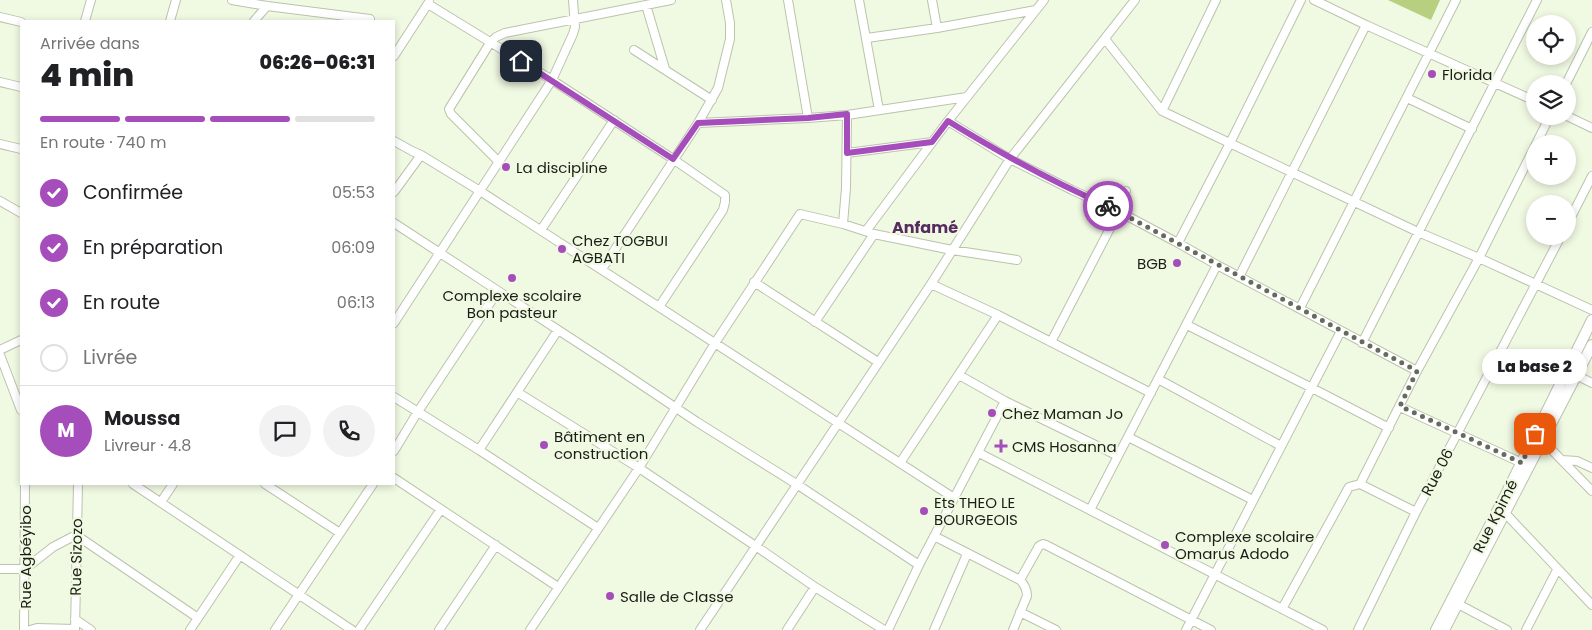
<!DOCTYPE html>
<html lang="fr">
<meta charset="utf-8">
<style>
body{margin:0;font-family:Poppins,sans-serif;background:#f2f2f2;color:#202124;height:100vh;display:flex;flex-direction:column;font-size:19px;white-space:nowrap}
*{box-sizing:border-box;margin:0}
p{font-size:16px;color:#757577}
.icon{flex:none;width:28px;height:28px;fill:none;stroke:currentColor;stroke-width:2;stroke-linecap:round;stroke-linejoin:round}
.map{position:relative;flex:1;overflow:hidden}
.sheet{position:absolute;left:20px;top:20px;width:375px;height:465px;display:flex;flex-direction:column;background:#fff;border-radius:0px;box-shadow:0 2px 8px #0003}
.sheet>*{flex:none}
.controls{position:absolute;left:1526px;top:15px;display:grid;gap:10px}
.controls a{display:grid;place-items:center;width:50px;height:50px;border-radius:50%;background:#fff;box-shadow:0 2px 8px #0003;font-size:25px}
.pin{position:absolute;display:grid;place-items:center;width:42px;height:42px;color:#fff;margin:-21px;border-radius:10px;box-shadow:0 2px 8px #0006}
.courier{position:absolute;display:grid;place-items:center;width:50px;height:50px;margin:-25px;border:4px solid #a54dba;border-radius:50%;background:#fff;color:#222;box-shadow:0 1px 6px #0007}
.bubble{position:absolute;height:35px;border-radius:18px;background:#fff;box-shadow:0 2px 8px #0003;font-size:16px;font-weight:800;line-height:35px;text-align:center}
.head em{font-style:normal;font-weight:800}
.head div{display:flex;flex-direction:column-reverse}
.head{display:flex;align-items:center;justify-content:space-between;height:85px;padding:0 20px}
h1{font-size:32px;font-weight:800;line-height:38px}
.bar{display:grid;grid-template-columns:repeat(4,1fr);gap:8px 5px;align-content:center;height:60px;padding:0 20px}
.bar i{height:6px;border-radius:4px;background:#e0e0e0}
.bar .selected{background:#a54dba}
.bar p{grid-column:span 4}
.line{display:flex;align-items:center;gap:12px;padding:0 20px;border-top:1px solid #e0e0e0}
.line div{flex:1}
.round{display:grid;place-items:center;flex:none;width:52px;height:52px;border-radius:26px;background:#f2f2f2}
ol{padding:0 20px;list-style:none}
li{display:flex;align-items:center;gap:15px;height:55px}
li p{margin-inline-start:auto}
li .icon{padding:5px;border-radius:50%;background:#a54dba;color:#fff;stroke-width:4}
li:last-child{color:#757577}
li i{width:28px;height:28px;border:2px solid #e0e0e0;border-radius:50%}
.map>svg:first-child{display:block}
.green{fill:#b6d080}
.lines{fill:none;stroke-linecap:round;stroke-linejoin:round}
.minor-casing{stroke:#bbc3ad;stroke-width:10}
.major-casing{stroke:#bbc3ad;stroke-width:12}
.minor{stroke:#fff;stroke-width:8}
.major{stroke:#fff;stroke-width:10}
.done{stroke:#666b5d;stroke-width:5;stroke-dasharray:0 9}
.route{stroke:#a54dba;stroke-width:6}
.poi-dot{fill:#a54dba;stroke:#f0f9e2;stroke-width:2}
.labels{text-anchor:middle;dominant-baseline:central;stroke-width:4.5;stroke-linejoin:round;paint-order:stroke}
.poi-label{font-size:15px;fill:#1b1e16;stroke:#f0f9e2;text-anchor:start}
.street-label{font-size:15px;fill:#1b1e16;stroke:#f0f9e2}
.neighbourhood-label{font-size:16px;font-weight:bold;fill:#562b60;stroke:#f0f9e2}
</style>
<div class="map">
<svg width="1592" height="630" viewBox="0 0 1592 630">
<rect width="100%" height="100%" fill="#f0f9e2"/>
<path class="green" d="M1388,0H1440L1431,20Z"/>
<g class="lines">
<defs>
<path id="minor" d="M232,0L267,6L370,19
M788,0L808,118
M859,0L879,110
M932,0L937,28
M1314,0L1366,25L1535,101
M428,4L552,80L673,159L725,195V202L723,210L659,307
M646,5L665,69
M0,17L21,22
M85,21L91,0
M170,21L176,0
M254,21L267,6
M867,38L937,28L1036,10
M1105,39L1162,111L1418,232L1479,258L1592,310
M634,50L712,100
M394,56L429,2
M0,82L21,87
M1566,84L1592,32
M1407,98L1472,129
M1162,111L1216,0
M1567,116L1592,128
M948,121L1010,159L1072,190L1116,210L1178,243L1217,265L1417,371
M698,123L808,118L847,115L967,97
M394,141L412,151L421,155L480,191L954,498
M0,144L21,149
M1536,144L1550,116
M847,153L932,142
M499,162L451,114L449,109L490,43L496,37L505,33L671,0
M394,192L421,155
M0,201L21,213
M1116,210L1126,191
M394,223L618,369L697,422L798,485L919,565
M1568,223L1592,176
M843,224L846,188L847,115
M541,230L614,120
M866,231L948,121L1044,0
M1178,243L1230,143L1301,0
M602,269L698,123L718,88L730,39V23L726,0
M1239,277L1366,25
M754,282L878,362
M931,284L998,315L1151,393
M1300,308L1456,0
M815,322L874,234
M394,323L552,80L573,34L575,27L573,0
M1187,325L1312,388L1389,428
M1051,342L1119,211
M1362,343L1537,0
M0,350L21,340
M0,355L21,410
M959,375L1005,401L1118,456
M1576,375L1592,383
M1158,379L1281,446
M517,392L639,468L757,547L815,587L884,630
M394,397L479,450L598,528
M1400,407L1522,463
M1128,437L1253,500
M1542,440L1592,491
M479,450L558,330
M394,451L417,413L498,291
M979,453L1323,630
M1562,460L1577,461L1592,468
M900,463L998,315
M394,478L558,587
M133,484L352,630
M265,484L340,533
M1360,484L1417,371L1479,258L1535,146
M161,502L173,484
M1090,510L1217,265
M1505,513L1592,605
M934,536L1020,580C1025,585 1027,589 1027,596L1013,630
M0,569H25
M25,569L53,547L76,535L198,618
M1020,580L1039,546L1043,544L1046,545L1211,630
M1458,604L1507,630
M1282,609L1349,487L1360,484L1416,512
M1020,612L1056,630
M75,619L91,630
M24,630L25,484
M30,630L37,628L75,629
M75,630L78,484
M190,630L240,555
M275,630L373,484
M359,630L441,509
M439,630L496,545
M530,630L639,468L715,343L800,214L843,224L874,234L952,250L1017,260
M700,630L931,284L1010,159L1135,0
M787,630L815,587
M888,630L919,565L1005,401
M934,630L967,554
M1186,630L1341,331
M1358,630L1416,512L1561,236
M1526,630L1557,570"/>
<path id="major" d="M1436,630L1505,496L1592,320
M1444,630L1592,345"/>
</defs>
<use href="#minor" class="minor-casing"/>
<use href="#major" class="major-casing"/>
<use href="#minor" class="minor"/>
<use href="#major" class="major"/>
</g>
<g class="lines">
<path class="done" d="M1108,206L1417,371L1400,406L1522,463L1535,434"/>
<path class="route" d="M521,61L673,159L698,123L808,118L847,114V153L932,142L948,121C1000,153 1052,182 1108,206"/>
</g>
<g class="poi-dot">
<circle cx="1432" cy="74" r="5"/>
<circle cx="506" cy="167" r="5"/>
<circle cx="562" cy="249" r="5"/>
<circle cx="1177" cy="263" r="5"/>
<circle cx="512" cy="278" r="5"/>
<circle cx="992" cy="413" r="5"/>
<circle cx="544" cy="445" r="5"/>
<path d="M998.5 438.5h5v5h5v5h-5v5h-5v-5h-5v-5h5z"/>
<circle cx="924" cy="511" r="5"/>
<circle cx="1165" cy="545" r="5"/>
<circle cx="610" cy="596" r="5"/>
</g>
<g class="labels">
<g class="poi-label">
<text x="1442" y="74">Florida</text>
<text x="516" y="167">La discipline</text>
<text x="572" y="240">Chez TOGBUI<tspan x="572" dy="17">AGBATI</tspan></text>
<text x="1167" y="263" text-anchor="end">BGB</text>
<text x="512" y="295" text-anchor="middle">Complexe scolaire<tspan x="512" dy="17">Bon pasteur</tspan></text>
<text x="1002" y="413">Chez Maman Jo</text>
<text x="554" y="436">Bâtiment en<tspan x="554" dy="17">construction</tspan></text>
<text x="1012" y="446">CMS Hosanna</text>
<text x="934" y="502">Ets THEO LE<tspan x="934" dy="17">BOURGEOIS</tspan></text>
<text x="1175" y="536">Complexe scolaire<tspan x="1175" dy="17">Omarus Adodo</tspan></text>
<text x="620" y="596">Salle de Classe</text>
</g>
<g class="street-label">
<text transform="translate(1437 472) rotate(-62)">Rue 06</text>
<text transform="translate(1495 516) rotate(-63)">Rue Kpimé</text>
<text transform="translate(25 557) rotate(-90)">Rue Agbéyibo</text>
<text transform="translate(76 557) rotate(-89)">Rue Sizozo</text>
</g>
<g class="neighbourhood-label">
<text x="925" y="227">Anfamé</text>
</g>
</g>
</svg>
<div class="controls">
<a><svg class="icon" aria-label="locate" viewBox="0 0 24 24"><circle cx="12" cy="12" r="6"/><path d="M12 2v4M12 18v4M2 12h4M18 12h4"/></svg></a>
<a><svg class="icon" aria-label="layers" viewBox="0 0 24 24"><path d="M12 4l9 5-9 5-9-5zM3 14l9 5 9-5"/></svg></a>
<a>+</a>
<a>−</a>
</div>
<div class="pin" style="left:1535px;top:434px;background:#ea580c"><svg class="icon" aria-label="bag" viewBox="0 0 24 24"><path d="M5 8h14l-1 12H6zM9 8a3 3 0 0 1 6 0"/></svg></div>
<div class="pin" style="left:521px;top:61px;background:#1f2937"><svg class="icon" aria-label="home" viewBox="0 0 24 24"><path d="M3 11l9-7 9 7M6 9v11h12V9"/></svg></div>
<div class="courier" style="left:1108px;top:206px"><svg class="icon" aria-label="bike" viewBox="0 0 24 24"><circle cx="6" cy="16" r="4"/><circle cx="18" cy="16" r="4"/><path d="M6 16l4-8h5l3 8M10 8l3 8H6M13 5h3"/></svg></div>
<div class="bubble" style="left:1482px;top:349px;width:105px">La base 2</div>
<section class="sheet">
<div class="head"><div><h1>4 min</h1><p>Arrivée dans</p></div><em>06:26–06:31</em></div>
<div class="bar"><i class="selected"></i><i class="selected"></i><i class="selected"></i><i></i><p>En route · 740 m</p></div>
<ol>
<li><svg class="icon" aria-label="check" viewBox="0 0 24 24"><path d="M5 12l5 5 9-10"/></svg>Confirmée<p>05:53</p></li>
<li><svg class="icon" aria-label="check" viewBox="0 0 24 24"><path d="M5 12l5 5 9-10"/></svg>En préparation<p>06:09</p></li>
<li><svg class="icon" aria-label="check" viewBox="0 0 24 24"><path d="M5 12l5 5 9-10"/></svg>En route<p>06:13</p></li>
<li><i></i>Livrée</li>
</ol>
<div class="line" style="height:90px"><b class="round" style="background:#a54dba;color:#fff">M</b><div><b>Moussa</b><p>Livreur · 4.8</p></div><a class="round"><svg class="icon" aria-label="chat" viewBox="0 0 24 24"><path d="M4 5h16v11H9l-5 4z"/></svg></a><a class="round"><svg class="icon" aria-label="phone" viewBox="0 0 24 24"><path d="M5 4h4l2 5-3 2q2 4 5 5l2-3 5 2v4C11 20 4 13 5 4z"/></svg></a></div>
</section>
</div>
